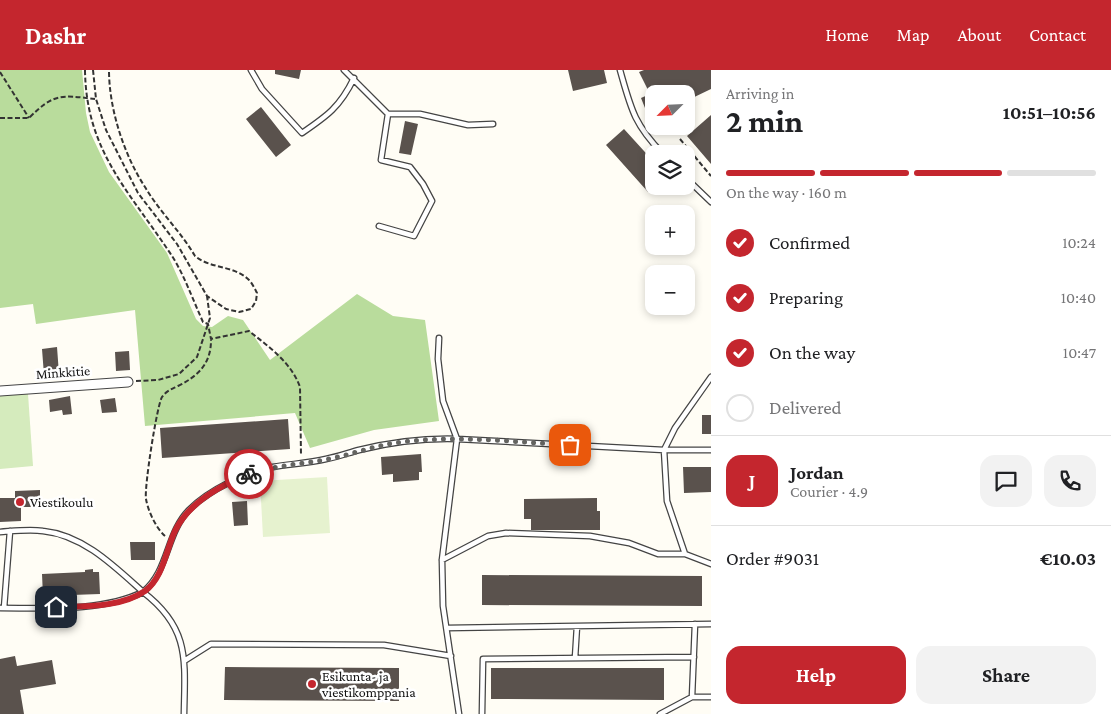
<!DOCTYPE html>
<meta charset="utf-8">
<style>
body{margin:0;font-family:"Crimson Pro",serif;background:#f2f2f2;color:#202124;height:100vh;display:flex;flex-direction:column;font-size:19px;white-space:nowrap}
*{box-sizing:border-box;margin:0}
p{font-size:16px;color:#757577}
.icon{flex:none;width:28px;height:28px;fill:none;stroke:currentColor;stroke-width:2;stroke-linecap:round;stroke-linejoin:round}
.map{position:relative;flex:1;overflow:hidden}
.side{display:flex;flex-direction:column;background:#fff;width:400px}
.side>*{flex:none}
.needle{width:32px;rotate:246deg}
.fabs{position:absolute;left:645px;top:15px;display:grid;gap:10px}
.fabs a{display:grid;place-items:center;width:50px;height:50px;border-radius:10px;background:#fff;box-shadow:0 2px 8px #0003;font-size:25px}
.pin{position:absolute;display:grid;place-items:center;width:42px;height:42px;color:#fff;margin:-21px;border-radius:10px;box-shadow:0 2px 8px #0006}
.courier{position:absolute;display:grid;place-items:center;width:50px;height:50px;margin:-25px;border:4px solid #c4262e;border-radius:50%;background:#fff;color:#222;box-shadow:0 1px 6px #0007}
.headline em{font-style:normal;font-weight:700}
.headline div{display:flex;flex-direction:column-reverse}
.headline{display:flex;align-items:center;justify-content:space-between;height:85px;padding:0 15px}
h1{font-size:32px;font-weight:700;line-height:38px}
.bar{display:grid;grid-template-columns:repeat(4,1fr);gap:8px 5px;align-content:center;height:60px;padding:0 15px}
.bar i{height:6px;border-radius:4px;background:#e0e0e0}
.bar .on{background:#c4262e}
.bar p{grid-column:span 4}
.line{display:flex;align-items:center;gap:12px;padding:0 15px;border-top:1px solid #e0e0e0}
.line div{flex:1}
.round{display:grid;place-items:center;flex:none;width:52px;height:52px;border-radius:15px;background:#f2f2f2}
ol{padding:0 15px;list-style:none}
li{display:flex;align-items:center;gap:15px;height:55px}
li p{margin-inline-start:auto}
li .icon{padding:5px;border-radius:50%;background:#c4262e;color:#fff;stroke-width:4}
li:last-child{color:#757577}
li i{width:28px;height:28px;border:2px solid #e0e0e0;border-radius:50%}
.action{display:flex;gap:10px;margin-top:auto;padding:10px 15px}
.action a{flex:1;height:58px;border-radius:15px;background:#c4262e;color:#fff;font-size:20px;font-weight:700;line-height:58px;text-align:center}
.action a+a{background:#f2f2f2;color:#202124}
header{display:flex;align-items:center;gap:30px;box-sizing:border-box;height:70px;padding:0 25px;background:#c4262e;color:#fff}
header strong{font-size:24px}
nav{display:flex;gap:28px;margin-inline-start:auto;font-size:18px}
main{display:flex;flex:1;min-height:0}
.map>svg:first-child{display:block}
.green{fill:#d5ebbd}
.forest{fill:#b9dc9c}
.pitch{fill:#e6f2cf}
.building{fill:#5a524d}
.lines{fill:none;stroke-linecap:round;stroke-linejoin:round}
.lane-casing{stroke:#444;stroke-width:7}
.street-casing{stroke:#444;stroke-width:11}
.path{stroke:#333;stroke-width:2;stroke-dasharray:5 2.5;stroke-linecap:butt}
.lane{stroke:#fff;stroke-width:4.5}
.street{stroke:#fff;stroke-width:9}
.done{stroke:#646461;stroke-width:5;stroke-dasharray:0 9}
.route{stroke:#c4262e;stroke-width:6}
.poi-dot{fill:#c4262e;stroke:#fff;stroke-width:2}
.labels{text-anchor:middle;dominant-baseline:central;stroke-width:5;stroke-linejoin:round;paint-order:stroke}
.street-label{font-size:14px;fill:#111;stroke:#fff}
.poi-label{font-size:14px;fill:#111;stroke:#fff;text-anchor:start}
</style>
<header>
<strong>Dashr</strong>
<nav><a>Home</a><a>Map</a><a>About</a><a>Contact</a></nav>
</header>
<main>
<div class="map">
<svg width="711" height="644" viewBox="0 0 711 644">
<rect width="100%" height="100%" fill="#fffdf5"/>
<path class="green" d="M28,324L33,396L0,399V325Z"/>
<path class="forest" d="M0,0H82L86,43L90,62L109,102L167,183L196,249L203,256L212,257L228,246L243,250L270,290L357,224L393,246L425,250L439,351L374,360L310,378L295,343L145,356L135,240L36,254L33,234L0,238Z"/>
<path class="pitch" d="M327,407L330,463L263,467L260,411Z"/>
<path class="building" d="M275,0H301L299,9L275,4Z
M568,0H604L607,13L573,21Z
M644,0H711V19L686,31V24H654V41L647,43L641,28L650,24L639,2Z
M261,37L291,75L276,87L246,49Z
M711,45V94L687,66Z
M405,51L418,54L411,85L399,83Z
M624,59L654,92V117L648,122L606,75Z
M57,277L59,304L44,305L42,279Z
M129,281L130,300L116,301L115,282Z
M70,326L72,344L63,345L62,340L50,342L49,330Z
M115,328L117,342L102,343L100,330Z
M702,345H711V364H702Z
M288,349L290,379L162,388L160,358Z
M421,384L422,402H419V410L393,412V404L382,405L381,387Z
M683,397H711V422L684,423Z
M40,420V437H21V451L0,452V428H15V421Z
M597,428V441H600V460H531V449H524V429Z
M247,431L248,455L234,456L232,432Z
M130,472H155V490H131Z
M93,499V502H99L100,524L43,526L42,504L85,502V500Z
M482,505L702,506V536L482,535Z
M15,586L17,596L52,590L56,614L20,620L24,644H0V589Z
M225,597L399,598V631L224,630Z
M491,598H664V630L491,629Z"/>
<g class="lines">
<defs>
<path id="lane" d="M251,0L262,19L302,63C327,46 340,37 354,8
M344,0L388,44L381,90L410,97L423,114L432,131L414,166L379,156
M620,0C631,39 634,54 663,84
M388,44H420L468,55L493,54
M686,108L711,132
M439,268L438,289L443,331L457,369L442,490L443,536L459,644
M711,307L675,358L664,380L667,431L685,484L711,494
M0,462C14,461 29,459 43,461C83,465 114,496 143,522C102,542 45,538 0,538
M442,490L488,466L506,463L590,466L629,473L658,484H685
M4,538L10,461
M447,558L711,554
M575,588L577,556
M184,591L211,574L384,575L451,586
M692,627L695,554
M184,644C185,590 190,558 143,522C169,501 166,463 189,440C210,419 245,403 273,397C291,394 309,393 326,389C337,387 348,383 359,380C392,372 424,368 457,369L664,380H711
M482,644L483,589L694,587
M660,644L692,627H711"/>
<path id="street" d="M0,321L128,312"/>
</defs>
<use href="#lane" class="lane-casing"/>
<use href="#street" class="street-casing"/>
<path class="path" d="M85,0C86,79 127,119 168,180C183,201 192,228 203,252L208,254L211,269L249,261C269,277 291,292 300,317L301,385
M93,0L96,29L106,60L138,123L177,174L207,226L226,239L239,242L251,239L256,231L257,223C255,219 252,213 249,210C234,195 210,199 195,186C181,162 159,141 145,117C124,85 109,39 109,0
M0,2L29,48
M0,48H29C54,23 61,25 95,29
M680,69L711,106
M136,311L158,310L179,304L197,287L210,248L207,226
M165,466C156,458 148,441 146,429C144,418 157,335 162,327C166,321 172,319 178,316C198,306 211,294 211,270"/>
<use href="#lane" class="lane"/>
<use href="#street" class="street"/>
</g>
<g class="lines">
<path class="done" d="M249,404C274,396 299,394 324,390C351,385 375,375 402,372C458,365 515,372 570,375"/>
<path class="route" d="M56,537C84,536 120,538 145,521C163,508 166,480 175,461C189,432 221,415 249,404"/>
</g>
<g class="poi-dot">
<circle cx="20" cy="432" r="5"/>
<circle cx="312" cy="614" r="5"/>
</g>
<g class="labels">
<g class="street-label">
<text transform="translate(63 302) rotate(-4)">Minkkitie</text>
</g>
<g class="poi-label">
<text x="30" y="432">Viestikoulu</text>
<text x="322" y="606">Esikunta- ja<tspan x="322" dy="16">viestikomppania</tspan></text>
</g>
</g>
</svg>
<div class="fabs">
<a><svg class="needle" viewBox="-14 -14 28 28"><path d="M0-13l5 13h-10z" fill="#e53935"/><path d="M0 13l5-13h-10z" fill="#757577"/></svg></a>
<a><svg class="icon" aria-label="layers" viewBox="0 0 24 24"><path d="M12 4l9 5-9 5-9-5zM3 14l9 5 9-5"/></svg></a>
<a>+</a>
<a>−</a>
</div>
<div class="pin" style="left:570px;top:375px;background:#ea580c"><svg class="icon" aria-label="bag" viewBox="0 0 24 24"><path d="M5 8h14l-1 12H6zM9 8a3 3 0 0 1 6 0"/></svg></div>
<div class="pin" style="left:56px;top:537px;background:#1f2937"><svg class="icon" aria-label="home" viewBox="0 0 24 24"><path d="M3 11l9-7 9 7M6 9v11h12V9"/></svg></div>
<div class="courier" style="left:249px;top:404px"><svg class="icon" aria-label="bike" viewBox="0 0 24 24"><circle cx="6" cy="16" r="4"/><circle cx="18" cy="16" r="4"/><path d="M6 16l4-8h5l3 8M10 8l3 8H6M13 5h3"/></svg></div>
</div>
<section class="side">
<div class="headline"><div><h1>2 min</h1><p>Arriving in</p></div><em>10:51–10:56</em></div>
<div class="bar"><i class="on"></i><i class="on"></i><i class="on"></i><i></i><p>On the way · 160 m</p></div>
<ol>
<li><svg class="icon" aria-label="check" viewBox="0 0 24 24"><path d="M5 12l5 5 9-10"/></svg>Confirmed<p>10:24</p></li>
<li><svg class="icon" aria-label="check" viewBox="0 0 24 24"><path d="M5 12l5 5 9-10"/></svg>Preparing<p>10:40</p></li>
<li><svg class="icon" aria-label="check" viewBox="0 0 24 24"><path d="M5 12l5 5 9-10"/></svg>On the way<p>10:47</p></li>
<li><i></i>Delivered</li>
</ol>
<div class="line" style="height:90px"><b class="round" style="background:#c4262e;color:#fff">J</b><div><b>Jordan</b><p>Courier · 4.9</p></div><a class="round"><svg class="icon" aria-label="chat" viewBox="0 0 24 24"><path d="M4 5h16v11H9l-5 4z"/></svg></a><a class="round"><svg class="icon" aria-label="phone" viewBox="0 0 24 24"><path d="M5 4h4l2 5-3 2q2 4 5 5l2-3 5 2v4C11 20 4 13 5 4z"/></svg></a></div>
<div class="line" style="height:65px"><div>Order #9031</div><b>€10.03</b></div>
<div class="action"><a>Help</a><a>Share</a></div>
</section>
</main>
